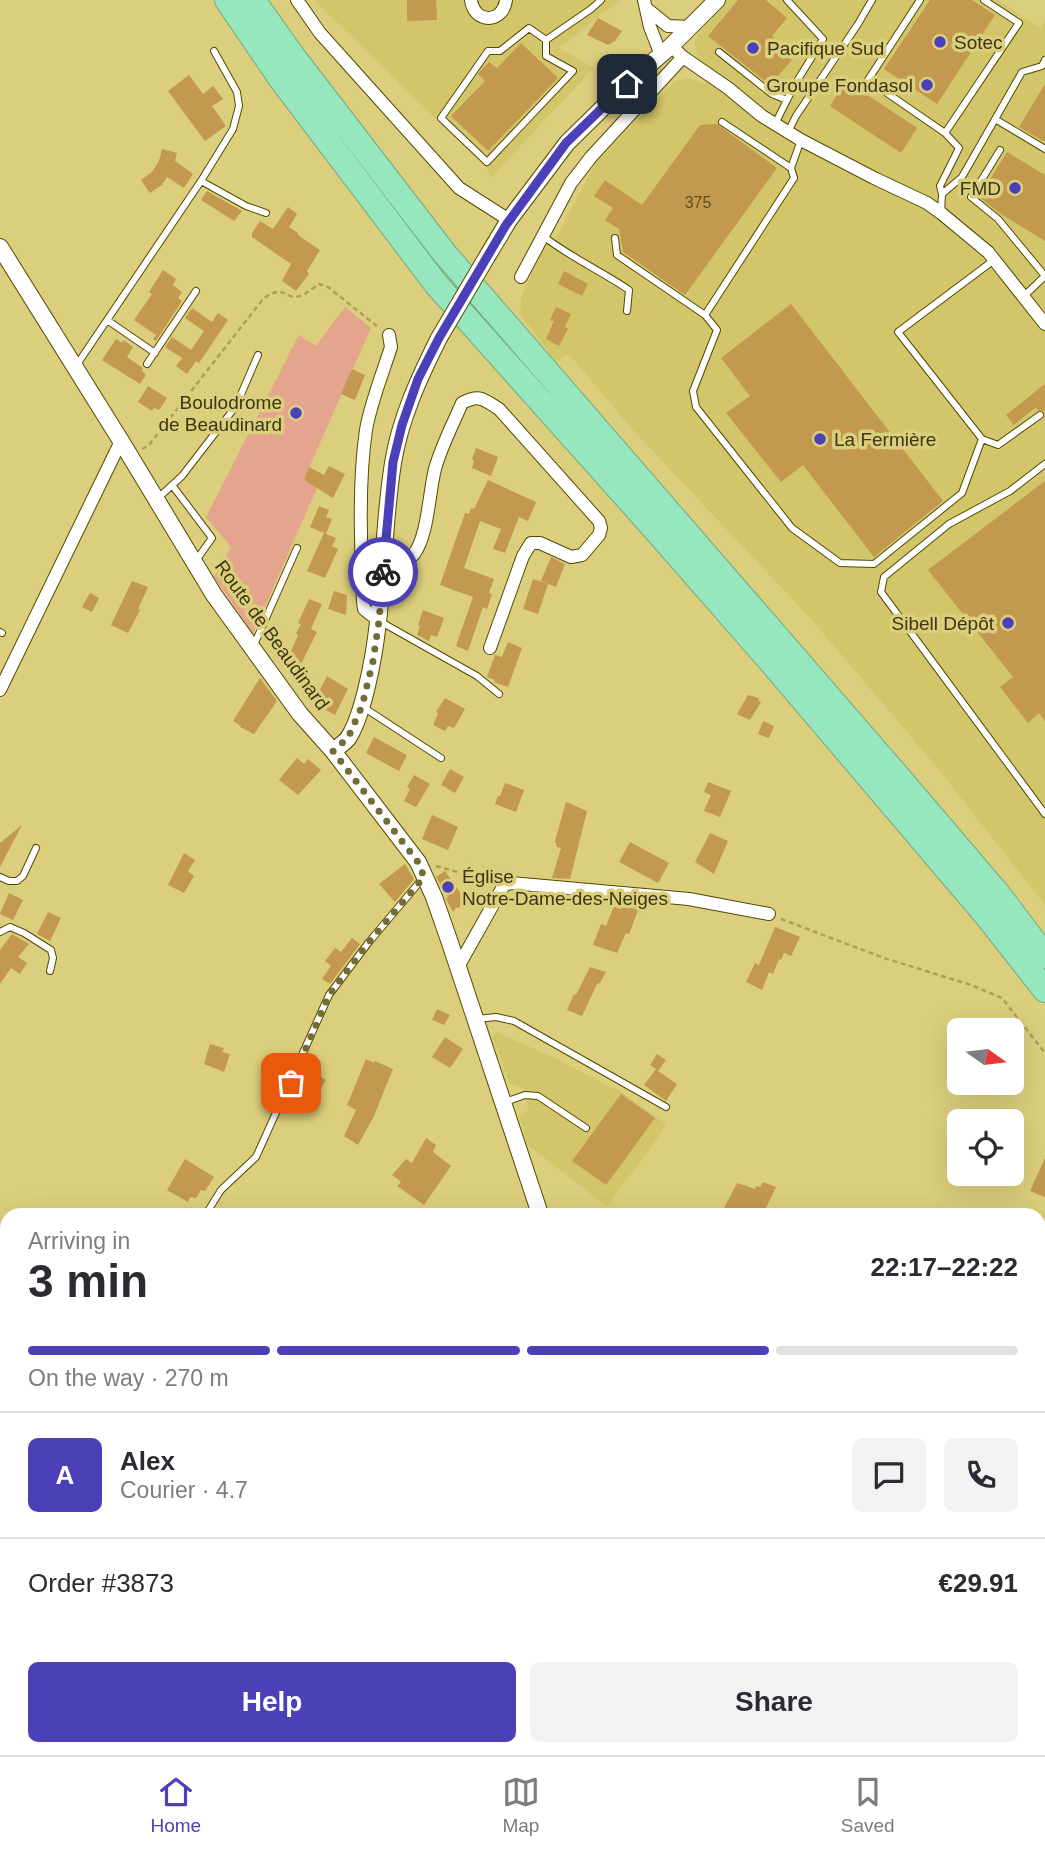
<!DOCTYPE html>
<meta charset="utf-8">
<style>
body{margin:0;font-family:Helvetica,sans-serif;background:#f2f2f3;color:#2b2b33;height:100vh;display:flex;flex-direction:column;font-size:26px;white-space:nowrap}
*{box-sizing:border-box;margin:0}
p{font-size:23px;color:#7c7c81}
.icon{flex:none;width:38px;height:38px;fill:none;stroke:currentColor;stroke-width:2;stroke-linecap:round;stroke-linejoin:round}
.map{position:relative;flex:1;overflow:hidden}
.sheet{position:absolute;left:0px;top:1208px;width:1046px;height:548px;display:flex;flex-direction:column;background:#fff;border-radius:21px 21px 0 0;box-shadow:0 7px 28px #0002}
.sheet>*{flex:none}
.needle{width:46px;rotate:104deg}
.fabs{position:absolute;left:947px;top:1018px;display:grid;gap:14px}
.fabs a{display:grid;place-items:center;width:77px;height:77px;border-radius:10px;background:#fff;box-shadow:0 7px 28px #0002;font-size:35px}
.pin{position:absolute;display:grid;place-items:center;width:60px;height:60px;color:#fff;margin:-30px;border-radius:14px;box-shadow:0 4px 10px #0006}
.courier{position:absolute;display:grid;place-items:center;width:70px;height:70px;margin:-35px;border:5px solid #4b40b7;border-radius:50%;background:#fff;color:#222;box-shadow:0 2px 9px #0007}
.overview em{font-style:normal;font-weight:600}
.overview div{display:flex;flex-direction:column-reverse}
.overview{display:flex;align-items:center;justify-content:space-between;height:119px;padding:0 28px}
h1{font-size:46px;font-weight:600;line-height:52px}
.bar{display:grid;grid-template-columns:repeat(4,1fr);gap:10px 7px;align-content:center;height:84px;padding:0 28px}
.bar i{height:9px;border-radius:5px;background:#e1e1e2}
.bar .selected{background:#4b40b7}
.bar p{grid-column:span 4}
.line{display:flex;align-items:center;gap:18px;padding:0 28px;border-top:2px solid #e1e1e2}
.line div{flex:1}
.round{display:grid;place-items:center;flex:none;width:74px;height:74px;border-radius:10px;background:#f2f2f3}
.cta{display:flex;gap:14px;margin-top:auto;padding:14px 28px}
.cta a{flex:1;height:80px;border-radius:10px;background:#4b40b7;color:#fff;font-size:28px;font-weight:600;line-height:80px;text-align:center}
.cta a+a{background:#f2f2f3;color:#2b2b33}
.menu{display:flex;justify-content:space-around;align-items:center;height:98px;border-top:2px solid #e1e1e2;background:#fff;font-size:19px;color:#7c7c81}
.menu a{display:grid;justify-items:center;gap:4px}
.menu .selected{color:#4b40b7}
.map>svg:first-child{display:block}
.built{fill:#d3c569}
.green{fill:#e4a48d}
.building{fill:#c2994f}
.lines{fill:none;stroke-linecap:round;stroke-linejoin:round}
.service-casing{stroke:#534a01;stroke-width:8}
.minor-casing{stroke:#534a01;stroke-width:14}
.tertiary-casing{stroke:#534a01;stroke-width:18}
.motorway-casing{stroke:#76a982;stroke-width:26}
.path{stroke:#aba05d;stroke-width:2.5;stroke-dasharray:5 3.5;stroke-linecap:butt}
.service{stroke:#fff;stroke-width:6}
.minor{stroke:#fff;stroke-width:12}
.tertiary{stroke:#fff;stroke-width:16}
.motorway{stroke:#96e7bd;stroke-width:24}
.tertiary-bridge-casing{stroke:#534a01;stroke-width:18;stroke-linecap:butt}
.tertiary-bridge{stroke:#fff;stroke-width:16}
.done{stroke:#746c38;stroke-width:7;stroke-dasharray:0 12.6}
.route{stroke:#4b40b7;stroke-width:9}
.poi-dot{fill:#4b40b7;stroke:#dbce7c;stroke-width:2.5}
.labels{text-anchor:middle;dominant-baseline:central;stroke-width:7;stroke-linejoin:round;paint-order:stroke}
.number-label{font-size:16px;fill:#5e5023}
.poi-label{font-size:19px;fill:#3c3714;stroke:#dbce7c;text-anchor:start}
.street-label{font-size:19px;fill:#3c3714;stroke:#dbce7c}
</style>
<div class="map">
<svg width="1045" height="1755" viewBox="0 0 1045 1755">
<rect width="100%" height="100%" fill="#dbce7c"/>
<path class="built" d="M314,0H620L559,48L594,68L490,178L488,169Z
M727,0H998L1040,28L1045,20V905L940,771L812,620L633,430L569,354L556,362L520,313L522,294L547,242L553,245L595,164L674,82L689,78L704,84L713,72L698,57L694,43L699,32Z
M496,1032L559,1060L623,1093L666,1124L649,1151L606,1206L528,1145L519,1116L529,1109L523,1088L510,1084L493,1038Z"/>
<path class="green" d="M345,307L371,328L304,479L317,488L253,634L214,577L231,547L206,517L299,335L316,346Z"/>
<path class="building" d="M407,0H436L437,20L407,21Z
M738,0H766L787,18L772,36L789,50L786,55L792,60L770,85L708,36Z
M930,0H972L995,15L937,104L884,69Z
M598,18L622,31L615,41L608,45L587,35Z
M521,43L558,78L488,151L451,116L485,81L478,74L483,68L489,62L497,68Z
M189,75L203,94L213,86L223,99L212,106L226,126L205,141L168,91Z
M846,81L917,128L901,153L830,106Z
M1045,84V142L1019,127Z
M717,124L777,168L685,295L623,252L619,229L605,220L613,208L594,196L605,180L642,205L700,125Z
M162,149L177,153L175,161L193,174L184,188L167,177L162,185L150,193L141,180L152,172L159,161Z
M1007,152L1045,175V241L1001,214L979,197Z
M207,191L242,211L234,221L201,200Z
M288,207L297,214L289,227L298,233V235L320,250L307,271L309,274L296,291L282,281L291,264L252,237V233L260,221L273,229Z
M163,270L176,279L173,285L182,292L178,298L182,301L156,341L153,339L156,335L134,320L152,294L149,292Z
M564,271L588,284L582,296L558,284Z
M791,304L943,501L874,557L803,465L781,482L726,413L750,396L721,358Z
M556,307L571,314L565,326L568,329L559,346L546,339L554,321L550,320Z
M192,308L212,322L218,313L228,320L199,363L196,361L187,374L176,366L182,358L165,347L172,337L191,350L204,331L185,318Z
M116,339L122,343L123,340L133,347L127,357L143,368L142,371L146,375L140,384L102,360Z
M352,369L365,375L355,400L341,394Z
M1045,384V412L1042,410H1038L1036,407L1014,425L1006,415Z
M148,386L167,398L159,410L154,408L152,411L138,402Z
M476,448L498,457L491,476L472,468L474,461L472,459Z
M329,466L345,474L333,498L304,480L309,467L324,475Z
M488,480L536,502L528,521L519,517L505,553L493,549L501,529L480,521L464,568L494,579L489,593L492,594L487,609L483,607L468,651L456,646L473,597L440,585L465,513L469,514L471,508L474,509Z
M1045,481V721L1039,713L1028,723L1000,687L1013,677L928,570Z
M319,506L329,510L326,517L332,519L326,534L336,538L332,546L338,549L325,578L307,571L324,533L310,527Z
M551,557L565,564L556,587L541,581Z
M533,579L548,584L538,614L523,609Z
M132,581L148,587L138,609L140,610L128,633L111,625Z
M334,591L347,595L346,615L328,609Z
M90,593L99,598L92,612L82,607Z
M309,599L322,604L311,629L317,632L301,664L288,658L298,635L296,633L301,624L298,623Z
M423,610L444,618L437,637L431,635L429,641L417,635L420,626L418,625Z
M508,642L522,648L508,687L494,682L495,680L487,677L495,655L502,657Z
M327,676L348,689L335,715L313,703Z
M260,678L277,701L254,734L240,727L241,726L233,721Z
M748,695L759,698L758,700L761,702L750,720L737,714Z
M445,698L465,709L454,728L448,726L445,731L433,725L438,714L436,712Z
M763,721L774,726L769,738L758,734Z
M374,737L407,755L399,771L366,753Z
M297,758L304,764L308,759L321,770L298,795L279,780Z
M450,769L464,777L455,793L441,785Z
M414,775L430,784L416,807L404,801L410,789L407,787Z
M708,782L731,791L720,817L704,811L711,795L704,792Z
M505,783L524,790L516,812L495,804L498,796H500Z
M566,802L587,811L570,879L552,878L561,848L557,847L555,841Z
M432,815L458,827L448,850L422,839Z
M22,825L0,867V843Z
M710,833L728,841L714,874L695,862Z
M630,842L669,863L658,883L619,862Z
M184,853L195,860L188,871L194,876L184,893L168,885Z
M405,864L414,879L395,902L379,884Z
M445,871L462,895L469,905L456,908L453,912L446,899L448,897L436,877Z
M9,893L23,900L13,920L0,914Z
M616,901L640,905L629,934L626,933L617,953L593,945L601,924L606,926Z
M48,912L61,918L50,941L37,934Z
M775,927L800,937L791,956L784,953L781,960L779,959L773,974L769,972L762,990L746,982L755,963L759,965Z
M12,934L29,944L18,957L27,963L20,974L11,968L0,984V950Z
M352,938L360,944L330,984L322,979L331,966L325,961L335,948L341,952Z
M590,967L606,972L600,983L597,984L582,1016L567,1010L574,994L576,995Z
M437,1009L450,1015L444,1025L432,1020Z
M445,1037L463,1049L450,1068L432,1057Z
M210,1044L224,1048L222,1052L230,1054L224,1072L204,1064Z
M657,1054L666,1060L658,1071L677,1084L666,1101L644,1085L656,1069L650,1065Z
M366,1059L374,1063L375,1061L393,1069L374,1116L358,1145L344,1136L356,1110L347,1105Z
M303,1066L326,1080L320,1089L299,1076Z
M621,1094L655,1118L606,1185L572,1161Z
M426,1138L436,1145L433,1152L451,1166L424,1205L397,1186L401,1182L392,1175L406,1159L412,1163Z
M1045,1158V1197L1030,1191Z
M185,1159L214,1177L205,1191L201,1190L196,1198L190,1197L188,1202L167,1190Z
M763,1182L776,1187L765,1210L762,1209L759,1214H721L737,1183L755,1189L756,1186L760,1187Z"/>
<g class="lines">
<defs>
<path id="service" d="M920,0L868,80L945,133L959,148L940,186L942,194
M529,28L546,40V56L573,71L487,162L441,118L488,51H500Z
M546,40L591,9L601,0
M719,52L772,94L787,100
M995,119L1045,149
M722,122L791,168L801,140
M775,124L794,86L823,39L787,0
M788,132L796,116L858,24L872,0
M945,133L1019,23L984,0
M1000,150L971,197L998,219L1045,276L1023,297
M791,168L794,178L705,315L717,330L693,391L696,407L792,528L840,563L874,564L962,493L982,439L898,332L994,260
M201,181L246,206L266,213
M941,213L942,194L962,177L1022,72L1042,66L1045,60
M543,236C570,257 601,271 629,290L627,311
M615,238L617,255L705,315
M107,320L155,353
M147,364L196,291
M76,366L201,181L233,129L239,106L237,92L214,51
M982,439L998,445L1040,415
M1045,464L1010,491L949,524L884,577L881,592L1045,814
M172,485L212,538L195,562
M157,499L182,476L236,406L258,355
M381,622L477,676L499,694
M0,632L2,633
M254,645L297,548
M363,707L441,758
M0,877L9,881H17L23,876L36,848
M0,932L10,927L24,933L51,950L53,958L50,971
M477,1019L496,1017L514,1021L666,1107
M505,1102L525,1095L538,1096L586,1128
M206,1214L221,1190L256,1157L329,995L369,942L423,878
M0,1452L7,1447
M0,1522L7,1506
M1040,1692L1045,1684
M999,1755L1003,1748"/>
<path id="minor" d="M297,0L320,33L459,188L509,220
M471,0C474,24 503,24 506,0
M644,0L650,27L661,55
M647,9L668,26L690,27
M671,46L683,57L728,88L762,116L801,140L874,178L927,203L941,213L988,252L1045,324
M521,277L571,183L591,157L683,57
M384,560C395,562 405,565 414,554C428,536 429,492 435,469C441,447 453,424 462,403C480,394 483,399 499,409L599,521L601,528L599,535L582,555L571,557L540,543H531L523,556L490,648
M379,621L364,609L363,602C361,547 358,484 366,430C370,405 383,372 391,347L389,335
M0,690L121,441
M458,967L504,885L511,883L689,899L769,914"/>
<path id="tertiary" d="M0,247L121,441L214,595L300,714L333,751L418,862L434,897L449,940L540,1214
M488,255L509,220L567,143L627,84L671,46L717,0
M333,751C338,747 346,742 349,737C358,722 363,703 367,686C385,613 381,537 393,463C400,419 419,378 439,338
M1040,1538L1045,1535
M1040,1560L1045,1563"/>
<path id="motorway" d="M227,0L280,78L436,284L652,526L771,662L986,915L1045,990
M253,0L292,55L445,254L901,780L999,895L1045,956"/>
</defs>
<use href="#service" class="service-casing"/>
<use href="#minor" class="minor-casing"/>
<use href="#tertiary" class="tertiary-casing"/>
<use href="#motorway" class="motorway-casing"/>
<path class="path" d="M142,449L149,445L263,299C285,282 285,301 300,296C306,294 313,288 319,284L328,287L378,327
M436,866L490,881
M781,919L884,958L971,985L1002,998L1045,1053"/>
<use href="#service" class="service"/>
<use href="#minor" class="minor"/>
<use href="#tertiary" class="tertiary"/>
<use href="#motorway" class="motorway"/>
<defs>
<path id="tertiary-bridge" d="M439,338L488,255"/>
</defs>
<use href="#tertiary-bridge" class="tertiary-bridge-casing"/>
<use href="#tertiary-bridge" class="tertiary-bridge"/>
</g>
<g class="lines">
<path class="done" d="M291,1083L329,995L369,942L424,877L418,862L333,751L348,738L362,706L373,661L379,621L383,572"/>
<path class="route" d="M383,572L393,462L402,425L418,379L439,338L506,225L566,143L627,84"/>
</g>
<g class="poi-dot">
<circle cx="940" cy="42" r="7"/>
<circle cx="753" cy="48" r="7"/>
<circle cx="927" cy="85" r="7"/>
<circle cx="1015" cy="188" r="7"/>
<circle cx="296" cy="413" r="7"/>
<circle cx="820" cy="439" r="7"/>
<circle cx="1008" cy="623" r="7"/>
<circle cx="448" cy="887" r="7"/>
</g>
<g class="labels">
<g class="number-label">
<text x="698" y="202">375</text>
</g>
<g class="poi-label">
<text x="954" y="42">Sotec</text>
<text x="767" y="48">Pacifique Sud</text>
<text x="913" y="85" text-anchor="end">Groupe Fondasol</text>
<text x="1001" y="188" text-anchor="end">FMD</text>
<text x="282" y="402" text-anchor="end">Boulodrome<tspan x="282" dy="22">de Beaudinard</tspan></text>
<text x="834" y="439">La Fermière</text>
<text x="994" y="623" text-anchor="end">Sibell Dépôt</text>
<text x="462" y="876">Église<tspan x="462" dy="22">Notre-Dame-des-Neiges</tspan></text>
</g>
<g class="street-label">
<text transform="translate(272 635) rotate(54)">Route de Beaudinard</text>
</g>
</g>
</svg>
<div class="fabs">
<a><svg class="needle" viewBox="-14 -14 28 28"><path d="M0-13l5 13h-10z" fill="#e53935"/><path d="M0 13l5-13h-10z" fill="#7c7c81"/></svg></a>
<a><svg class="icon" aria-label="locate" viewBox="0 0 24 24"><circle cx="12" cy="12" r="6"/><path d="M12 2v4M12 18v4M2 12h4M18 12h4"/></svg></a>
</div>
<div class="pin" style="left:291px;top:1083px;background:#ea580c"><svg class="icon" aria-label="bag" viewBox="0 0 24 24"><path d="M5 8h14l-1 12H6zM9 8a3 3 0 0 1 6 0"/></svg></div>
<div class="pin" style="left:627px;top:84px;background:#1f2937"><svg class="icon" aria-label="home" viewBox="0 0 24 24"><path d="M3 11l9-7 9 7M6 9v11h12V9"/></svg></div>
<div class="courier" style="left:383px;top:572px"><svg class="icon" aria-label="bike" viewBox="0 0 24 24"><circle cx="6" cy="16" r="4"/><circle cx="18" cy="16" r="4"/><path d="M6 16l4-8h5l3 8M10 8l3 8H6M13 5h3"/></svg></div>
<section class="sheet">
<div class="overview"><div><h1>3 min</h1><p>Arriving in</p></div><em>22:17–22:22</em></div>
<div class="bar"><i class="selected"></i><i class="selected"></i><i class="selected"></i><i></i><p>On the way · 270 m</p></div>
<div class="line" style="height:126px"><b class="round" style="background:#4b40b7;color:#fff">A</b><div><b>Alex</b><p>Courier · 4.7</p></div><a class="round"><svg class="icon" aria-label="chat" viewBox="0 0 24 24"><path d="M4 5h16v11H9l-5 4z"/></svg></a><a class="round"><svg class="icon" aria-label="phone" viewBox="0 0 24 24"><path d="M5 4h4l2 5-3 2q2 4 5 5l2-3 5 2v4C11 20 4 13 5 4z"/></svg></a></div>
<div class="line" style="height:91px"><div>Order #3873</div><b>€29.91</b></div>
<div class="cta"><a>Help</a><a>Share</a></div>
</section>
</div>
<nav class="menu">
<a class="selected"><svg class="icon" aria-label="home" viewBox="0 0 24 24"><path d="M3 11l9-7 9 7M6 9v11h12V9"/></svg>Home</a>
<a><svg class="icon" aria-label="map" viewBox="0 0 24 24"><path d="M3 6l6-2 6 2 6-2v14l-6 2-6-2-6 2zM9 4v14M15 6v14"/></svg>Map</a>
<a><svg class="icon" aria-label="saved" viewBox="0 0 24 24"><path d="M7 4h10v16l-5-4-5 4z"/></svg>Saved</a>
</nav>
